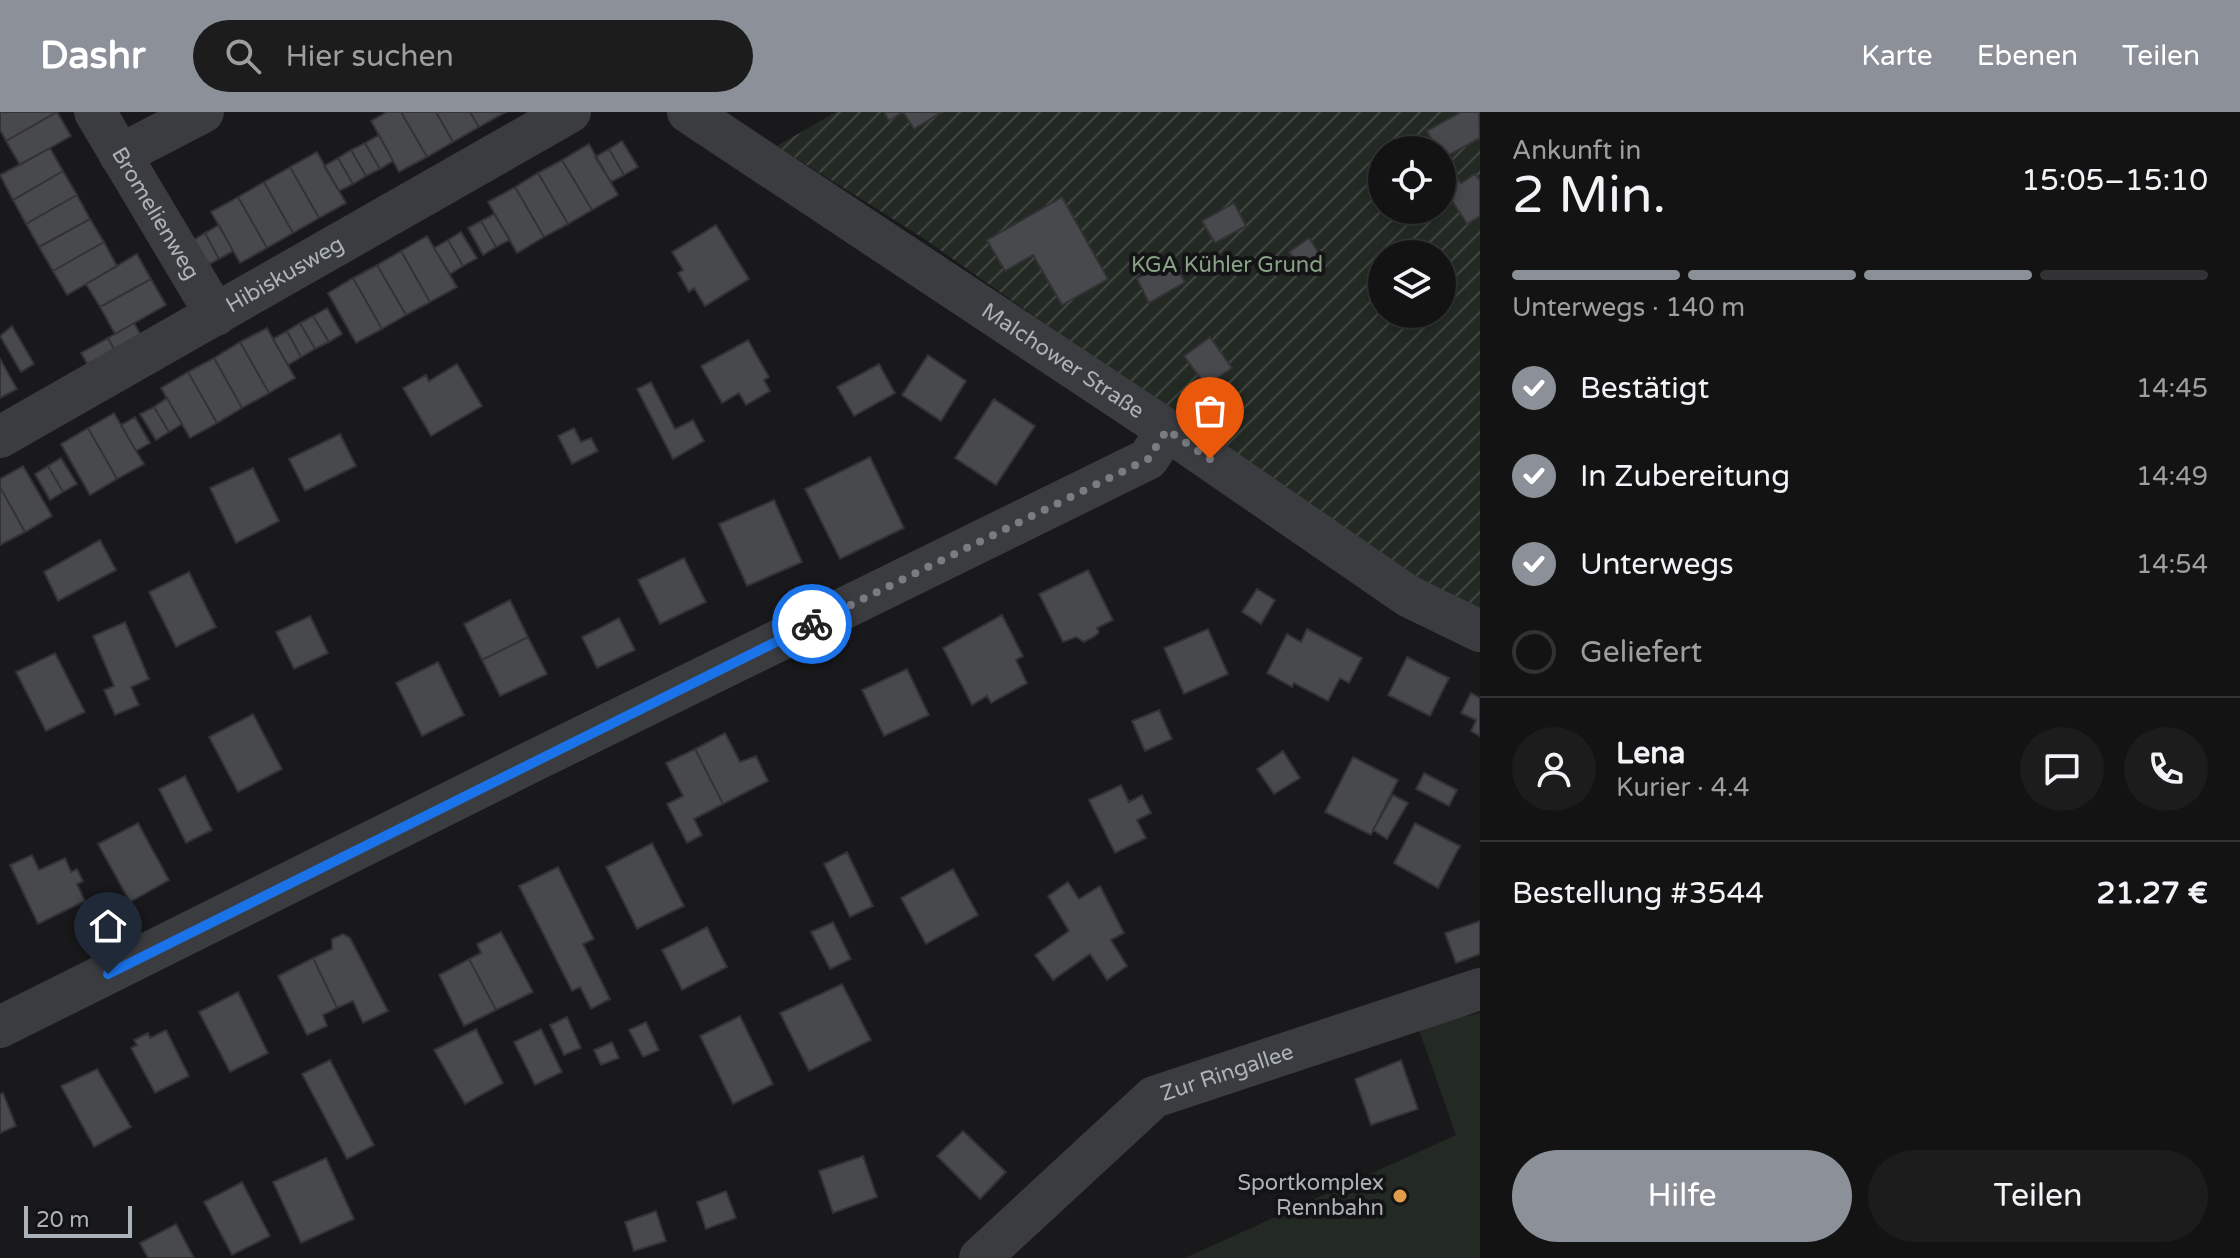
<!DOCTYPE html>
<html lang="de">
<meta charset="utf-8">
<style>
body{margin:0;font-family:"Varela Round",sans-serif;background:#1c1c1d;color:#f1f3f6;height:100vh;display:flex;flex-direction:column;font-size:30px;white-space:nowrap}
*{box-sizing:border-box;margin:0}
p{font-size:26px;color:#9d9ea0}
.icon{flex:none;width:44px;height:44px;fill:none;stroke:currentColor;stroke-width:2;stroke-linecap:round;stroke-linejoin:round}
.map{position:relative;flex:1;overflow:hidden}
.side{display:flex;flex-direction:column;background:#131314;width:760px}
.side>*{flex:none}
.fabs{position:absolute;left:1368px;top:24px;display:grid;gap:16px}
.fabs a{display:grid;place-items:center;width:88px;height:88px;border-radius:50%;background:#131314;box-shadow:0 4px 12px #0003,0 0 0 2px #323234;font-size:40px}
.scale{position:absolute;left:24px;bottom:20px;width:108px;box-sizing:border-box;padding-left:8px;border:4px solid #acb2b9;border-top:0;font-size:22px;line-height:28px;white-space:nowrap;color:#acb2b9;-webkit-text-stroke:6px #141416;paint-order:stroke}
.pin{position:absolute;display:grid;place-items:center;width:68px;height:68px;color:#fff;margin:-82px -34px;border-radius:50% 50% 50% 0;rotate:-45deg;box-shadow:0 0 8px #0007}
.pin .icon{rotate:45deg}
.courier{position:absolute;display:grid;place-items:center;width:80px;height:80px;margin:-40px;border:6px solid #1a73e8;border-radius:50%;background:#fff;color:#222;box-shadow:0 2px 10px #0007}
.head em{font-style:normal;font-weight:600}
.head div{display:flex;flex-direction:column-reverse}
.head{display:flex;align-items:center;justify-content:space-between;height:136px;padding:0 32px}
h1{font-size:52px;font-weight:600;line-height:60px}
.bar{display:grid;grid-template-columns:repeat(4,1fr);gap:12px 8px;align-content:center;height:96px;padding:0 32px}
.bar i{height:10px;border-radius:6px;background:#323234}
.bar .current{background:#8c9099}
.bar p{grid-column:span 4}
.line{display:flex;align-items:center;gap:20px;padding:0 32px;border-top:2px solid #323234}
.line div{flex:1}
.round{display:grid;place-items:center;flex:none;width:84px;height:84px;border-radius:42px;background:#1c1c1d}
ol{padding:0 32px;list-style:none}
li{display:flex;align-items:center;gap:24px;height:88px}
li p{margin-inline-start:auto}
li .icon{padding:8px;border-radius:50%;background:#8c9099;color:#fff;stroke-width:4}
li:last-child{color:#9d9ea0}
li i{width:44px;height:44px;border:4px solid #323234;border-radius:50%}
.button{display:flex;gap:16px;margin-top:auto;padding:16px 32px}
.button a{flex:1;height:92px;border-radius:48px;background:#8c9099;color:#fff;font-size:32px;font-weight:600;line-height:92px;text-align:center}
.button a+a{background:#1c1c1d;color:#f1f3f6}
header{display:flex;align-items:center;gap:48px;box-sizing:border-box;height:112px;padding:0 40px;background:#8c9099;color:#fff}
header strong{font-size:38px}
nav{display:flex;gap:44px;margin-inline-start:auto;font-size:28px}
.search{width:560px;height:72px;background:#1c1c1d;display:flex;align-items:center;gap:20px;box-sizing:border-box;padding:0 28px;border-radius:44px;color:#9d9ea0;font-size:30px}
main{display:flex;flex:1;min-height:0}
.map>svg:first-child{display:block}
.garden{fill:url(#garden-furrows);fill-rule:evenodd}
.pitch{fill:#232a23}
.building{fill:#48494d;stroke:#333336;stroke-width:2}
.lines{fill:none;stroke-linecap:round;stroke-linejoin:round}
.minor{stroke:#3a3c3f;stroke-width:42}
.done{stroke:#797c82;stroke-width:8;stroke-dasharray:0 14.4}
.route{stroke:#1a73e8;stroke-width:10}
.poi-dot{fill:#e19c4b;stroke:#141416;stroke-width:3}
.labels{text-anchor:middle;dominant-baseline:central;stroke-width:8;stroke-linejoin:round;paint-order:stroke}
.street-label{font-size:22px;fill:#acb2b9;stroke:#141416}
.park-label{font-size:22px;fill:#87a285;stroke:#141416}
.poi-label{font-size:22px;fill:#acb2b9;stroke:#141416;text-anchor:end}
</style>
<header>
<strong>Dashr</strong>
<div class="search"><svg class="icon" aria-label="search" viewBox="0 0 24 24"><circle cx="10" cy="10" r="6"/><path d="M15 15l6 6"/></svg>Hier suchen</div>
<nav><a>Karte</a><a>Ebenen</a><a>Teilen</a></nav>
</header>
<main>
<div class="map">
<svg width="1480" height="1146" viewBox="0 0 1480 1146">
<defs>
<pattern id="garden-furrows" width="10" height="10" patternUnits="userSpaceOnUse" patternTransform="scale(2)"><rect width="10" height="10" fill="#232a23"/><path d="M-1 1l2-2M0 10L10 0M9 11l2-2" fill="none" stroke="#404641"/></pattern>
</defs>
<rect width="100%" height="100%" fill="#19191b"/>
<path class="garden" d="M836,0H1480V503L1409,467L923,126L777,34ZM1382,38H1442V98H1382ZM1382,142H1442V202H1382Z"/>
<path class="pitch" d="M1480,901V1146H1185L1456,1023L1418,915Z"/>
<path class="building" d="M0,0H57L6,29L0,18Z
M57,0L71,24L20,53L6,29Z
M387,0H401L427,45L399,60L371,9Z
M401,0H436L453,30L427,45Z
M436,0H470L479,15L453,30Z
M470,0H506L479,15Z
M884,0H942L914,17L903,0L889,9Z
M1461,0H1479L1480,26L1442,47V38H1437L1427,19Z
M379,23L393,49L380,57L365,31Z
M1417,24L1425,38H1396L1395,36Z
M622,29L638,55L624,63L609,37Z
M365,31L380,57L366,64L351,38Z
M589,32L618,83L592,98L562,48Z
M50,36L63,59L13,88L0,63Z
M609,37L624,63L611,70L595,45Z
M351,38L366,64L353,72L338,46Z
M317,40L346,91L319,106L290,55Z
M338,46L353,72L339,79L324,54Z
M562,48L592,98L568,112L538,61Z
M290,55L319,106L293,121L264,70Z
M1453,58L1461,71L1475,62L1480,69V104L1467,112L1442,73V65Z
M63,59L77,83L26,112L13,88Z
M538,61L568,112L544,125L515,75Z
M264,70L293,121L267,136L238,85Z
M515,75L544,125L517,141L488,90Z
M77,83L90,107L39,135L26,112Z
M238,85L267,136L240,151L211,100Z
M1062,85L1108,167L1062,193L1033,143L1005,159L987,128Z
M1234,91L1246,114L1215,131L1202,109Z
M494,102L510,128L496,135L481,109Z
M90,107L104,130L53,159L39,135Z
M481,109L496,135L483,143L468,116Z
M219,113L233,139L219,147L205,121Z
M716,113L749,167L705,194L694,176L689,180L678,161L683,158L672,140Z
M461,120L477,146L463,154L448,128Z
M205,121L219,147L206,154L192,129Z
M427,124L457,175L430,190L401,139Z
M1309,126L1325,150L1305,163L1289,140Z
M448,128L463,154L450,162L434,136Z
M104,130L117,154L67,183L53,159Z
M401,139L430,190L406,203L377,153Z
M137,142L151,167L100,195L86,172Z
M1170,147L1185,170L1149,191L1137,167Z
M377,153L406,203L382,217L353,166Z
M353,166L382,217L356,231L328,181Z
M151,167L166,193L115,222L100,195Z
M327,196L342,222L329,230L313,204Z
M313,204L329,230L315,237L300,211Z
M134,211L142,225L115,239L108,226Z
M300,211L315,237L301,245L287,219Z
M12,214L34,252L21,260L0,224Z
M267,216L295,266L269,281L240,230Z
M287,219L301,245L288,253L273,227Z
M1210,225L1232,256L1206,274L1184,244Z
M108,226L115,239L89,255L81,241Z
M748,228L769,265L764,268L770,279L746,293L739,281L722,291L701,254Z
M240,230L269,281L242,296L214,246Z
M928,243L966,269L941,309L902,283Z
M214,246L242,296L217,311L188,260Z
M0,247L17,277L0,286Z
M457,252L482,294L431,324L403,276L426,263L429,269Z
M879,252L895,281L854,304L837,275Z
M188,260L217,311L190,326L161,276Z
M651,270L675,317L693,308L704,329L673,347L637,277Z
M167,286L182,312L169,320L154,295Z
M994,287L1035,314L996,373L955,346Z
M154,295L169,320L156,328L140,302Z
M114,301L144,352L117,367L88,316Z
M135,305L150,331L136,339L121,313Z
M88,316L117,367L90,383L61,332Z
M574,316L581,330L591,326L598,339L572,352L558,324Z
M340,322L356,354L305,379L289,347Z
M870,345L904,416L840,447L805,377Z
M61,346L77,372L63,380L48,354Z
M23,354L52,404L25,420L0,375V367Z
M48,354L63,380L50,388L35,362Z
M253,356L279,409L236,431L210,376Z
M0,375L25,420L0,433Z
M774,388L802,450L747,474L719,412Z
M100,428L116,458L58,489L44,460Z
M684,446L706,490L660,512L638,468Z
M1088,458L1113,508L1097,516L1099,520L1095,524L1084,530L1076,525L1063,530L1039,482Z
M189,460L216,515L176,535L149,480Z
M1257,477L1275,488L1261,512L1242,500Z
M510,488L528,525L482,548L464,512Z
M1002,503L1023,544L1016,548L1027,571L991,591L987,584L972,593L943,536Z
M310,504L328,541L294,557L276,520Z
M619,506L635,538L597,556L582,525Z
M125,510L149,567L131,575L139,593L115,603L104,578L114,574L93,524Z
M1208,517L1228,562L1184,582L1164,536Z
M1307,517L1362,546L1349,571L1340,566L1328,589L1294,571L1292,575L1267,561L1287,522L1301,530Z
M528,525L547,562L500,584L482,548Z
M55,541L85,600L46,619L16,560Z
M1407,545L1449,566L1430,604L1388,583Z
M438,550L464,603L422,624L396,571Z
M907,557L929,603L884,624L862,578Z
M1471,581L1480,586V624L1471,619L1476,608L1461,601Z
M1159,598L1172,627L1145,639L1132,609Z
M253,602L282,657L238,680L209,625Z
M725,621L740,650L756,644L768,669L723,692L695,637Z
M695,637L723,692L694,707L702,723L687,731L667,692L683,684L666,651Z
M1283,639L1300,666L1274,682L1257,657Z
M1353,645L1398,668L1371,723L1325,700Z
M1424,661L1457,678L1449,694L1416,677Z
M185,664L212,718L186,731L159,677Z
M1121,673L1129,690L1142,683L1151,701L1137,708L1146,726L1115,741L1089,688Z
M1393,683L1408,691L1387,727L1373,718Z
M138,711L169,768L130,790L98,732Z
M1415,711L1460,734L1438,776L1394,751Z
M652,731L684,794L637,817L606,755Z
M847,740L873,794L850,805L824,752Z
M32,743L39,758L65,746L71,760L77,757L83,769L77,772L85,789L38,812L10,753Z
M558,755L594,827L583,832L610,887L591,897L580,875L572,879L519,774Z
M953,757L978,803L926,832L901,786Z
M1068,770L1079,787L1100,774L1124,821L1111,828L1127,854L1107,868L1090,842L1053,868L1035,843L1069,819L1048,784Z
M1480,809V842L1456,851L1445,821Z
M833,810L851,847L830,857L811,820Z
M707,815L727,855L682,878L662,838Z
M501,820L533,880L496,898L469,847L481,841L477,832Z
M343,822L350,826L388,899L363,911L353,889L337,896L313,846L332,837V827Z
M313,846L337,896L323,903L327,914L307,923L278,864Z
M469,847L496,898L464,914L439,863Z
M842,872L871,928L809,959L780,901Z
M238,880L268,941L230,960L199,900Z
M740,904L773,972L733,992L700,924Z
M567,905L581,936L564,943L550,913Z
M646,910L659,938L643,945L629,918Z
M476,917L503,971L465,992L434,938Z
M541,917L562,960L535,973L514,930Z
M166,918L189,964L155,981L131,936L137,933L134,928L148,921L150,926Z
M612,930L619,946L601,953L594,938Z
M330,948L374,1033L347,1047L302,962Z
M1401,948L1418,997L1371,1013L1355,967Z
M97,957L131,1015L94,1035L61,974Z
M3,981L16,1014L0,1021V982Z
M963,1019L1006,1060L980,1087L937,1044Z
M863,1044L877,1085L833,1101L819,1059Z
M326,1046L354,1107L301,1131L273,1070Z
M242,1070L270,1124L232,1143L204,1090Z
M726,1079L736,1106L706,1117L697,1090Z
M656,1099L666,1129L634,1139L625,1110Z
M176,1112L194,1146H148L140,1131Z"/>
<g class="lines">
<g class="minor">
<path id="s1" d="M95,0L216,203"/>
<path id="s2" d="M688,0L1167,318L1408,484L1480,519"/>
<path d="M120,43L203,0"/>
<path id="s3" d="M0,325L570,0"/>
<path d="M0,915L535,648L1148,347L1167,318"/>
<path id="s4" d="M980,1146L1154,985L1480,877"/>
</g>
</g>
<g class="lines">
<path class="done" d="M812,512L1148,347L1167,318L1210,347"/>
<path class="route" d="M108,862L812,512"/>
</g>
<circle class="poi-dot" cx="1400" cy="1084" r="8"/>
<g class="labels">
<g class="street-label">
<text stroke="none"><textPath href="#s1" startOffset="118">Bromelienweg</textPath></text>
<text stroke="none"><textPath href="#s3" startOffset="328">Hibiskusweg</textPath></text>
<text stroke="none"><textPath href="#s2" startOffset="450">Malchower Straße</textPath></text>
<text stroke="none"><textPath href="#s4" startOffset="314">Zur Ringallee</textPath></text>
</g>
<g class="park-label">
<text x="1227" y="153">KGA Kühler Grund</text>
</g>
<g class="poi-label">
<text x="1384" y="1071">Sportkomplex<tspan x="1384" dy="25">Rennbahn</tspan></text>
</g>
</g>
</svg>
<div class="fabs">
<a><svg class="icon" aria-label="locate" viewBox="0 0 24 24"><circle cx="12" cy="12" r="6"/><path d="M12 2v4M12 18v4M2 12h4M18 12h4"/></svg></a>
<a><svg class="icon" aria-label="layers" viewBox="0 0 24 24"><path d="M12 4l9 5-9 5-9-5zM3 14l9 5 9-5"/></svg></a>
</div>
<div class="scale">20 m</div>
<div class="pin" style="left:1210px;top:347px;background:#ea580c"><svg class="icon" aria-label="bag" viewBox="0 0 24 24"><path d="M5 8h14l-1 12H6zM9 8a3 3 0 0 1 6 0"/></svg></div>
<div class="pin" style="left:108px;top:862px;background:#1f2937"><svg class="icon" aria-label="home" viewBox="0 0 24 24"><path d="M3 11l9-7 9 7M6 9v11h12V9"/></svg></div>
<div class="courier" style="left:812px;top:512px"><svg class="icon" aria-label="bike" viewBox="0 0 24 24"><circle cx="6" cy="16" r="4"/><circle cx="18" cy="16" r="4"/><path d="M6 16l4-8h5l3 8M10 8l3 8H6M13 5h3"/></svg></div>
</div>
<section class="side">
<div class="head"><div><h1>2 Min.</h1><p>Ankunft in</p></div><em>15:05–15:10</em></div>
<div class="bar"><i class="current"></i><i class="current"></i><i class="current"></i><i></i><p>Unterwegs · 140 m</p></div>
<ol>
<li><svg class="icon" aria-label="check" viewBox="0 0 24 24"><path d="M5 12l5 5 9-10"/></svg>Bestätigt<p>14:45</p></li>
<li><svg class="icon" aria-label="check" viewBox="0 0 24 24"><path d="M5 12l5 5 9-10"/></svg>In Zubereitung<p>14:49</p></li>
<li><svg class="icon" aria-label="check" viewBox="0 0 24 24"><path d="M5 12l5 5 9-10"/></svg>Unterwegs<p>14:54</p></li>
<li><i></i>Geliefert</li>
</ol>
<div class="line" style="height:144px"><a class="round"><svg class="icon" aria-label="person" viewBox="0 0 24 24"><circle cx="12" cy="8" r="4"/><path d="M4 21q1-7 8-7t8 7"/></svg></a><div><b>Lena</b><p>Kurier · 4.4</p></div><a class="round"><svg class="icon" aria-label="chat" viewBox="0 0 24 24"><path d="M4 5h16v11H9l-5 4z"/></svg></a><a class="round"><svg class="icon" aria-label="phone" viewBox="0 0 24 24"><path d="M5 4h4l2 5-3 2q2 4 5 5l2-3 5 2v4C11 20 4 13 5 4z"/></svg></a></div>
<div class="line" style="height:104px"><div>Bestellung #3544</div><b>21.27 €</b></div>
<div class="button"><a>Hilfe</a><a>Teilen</a></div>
</section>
</main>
